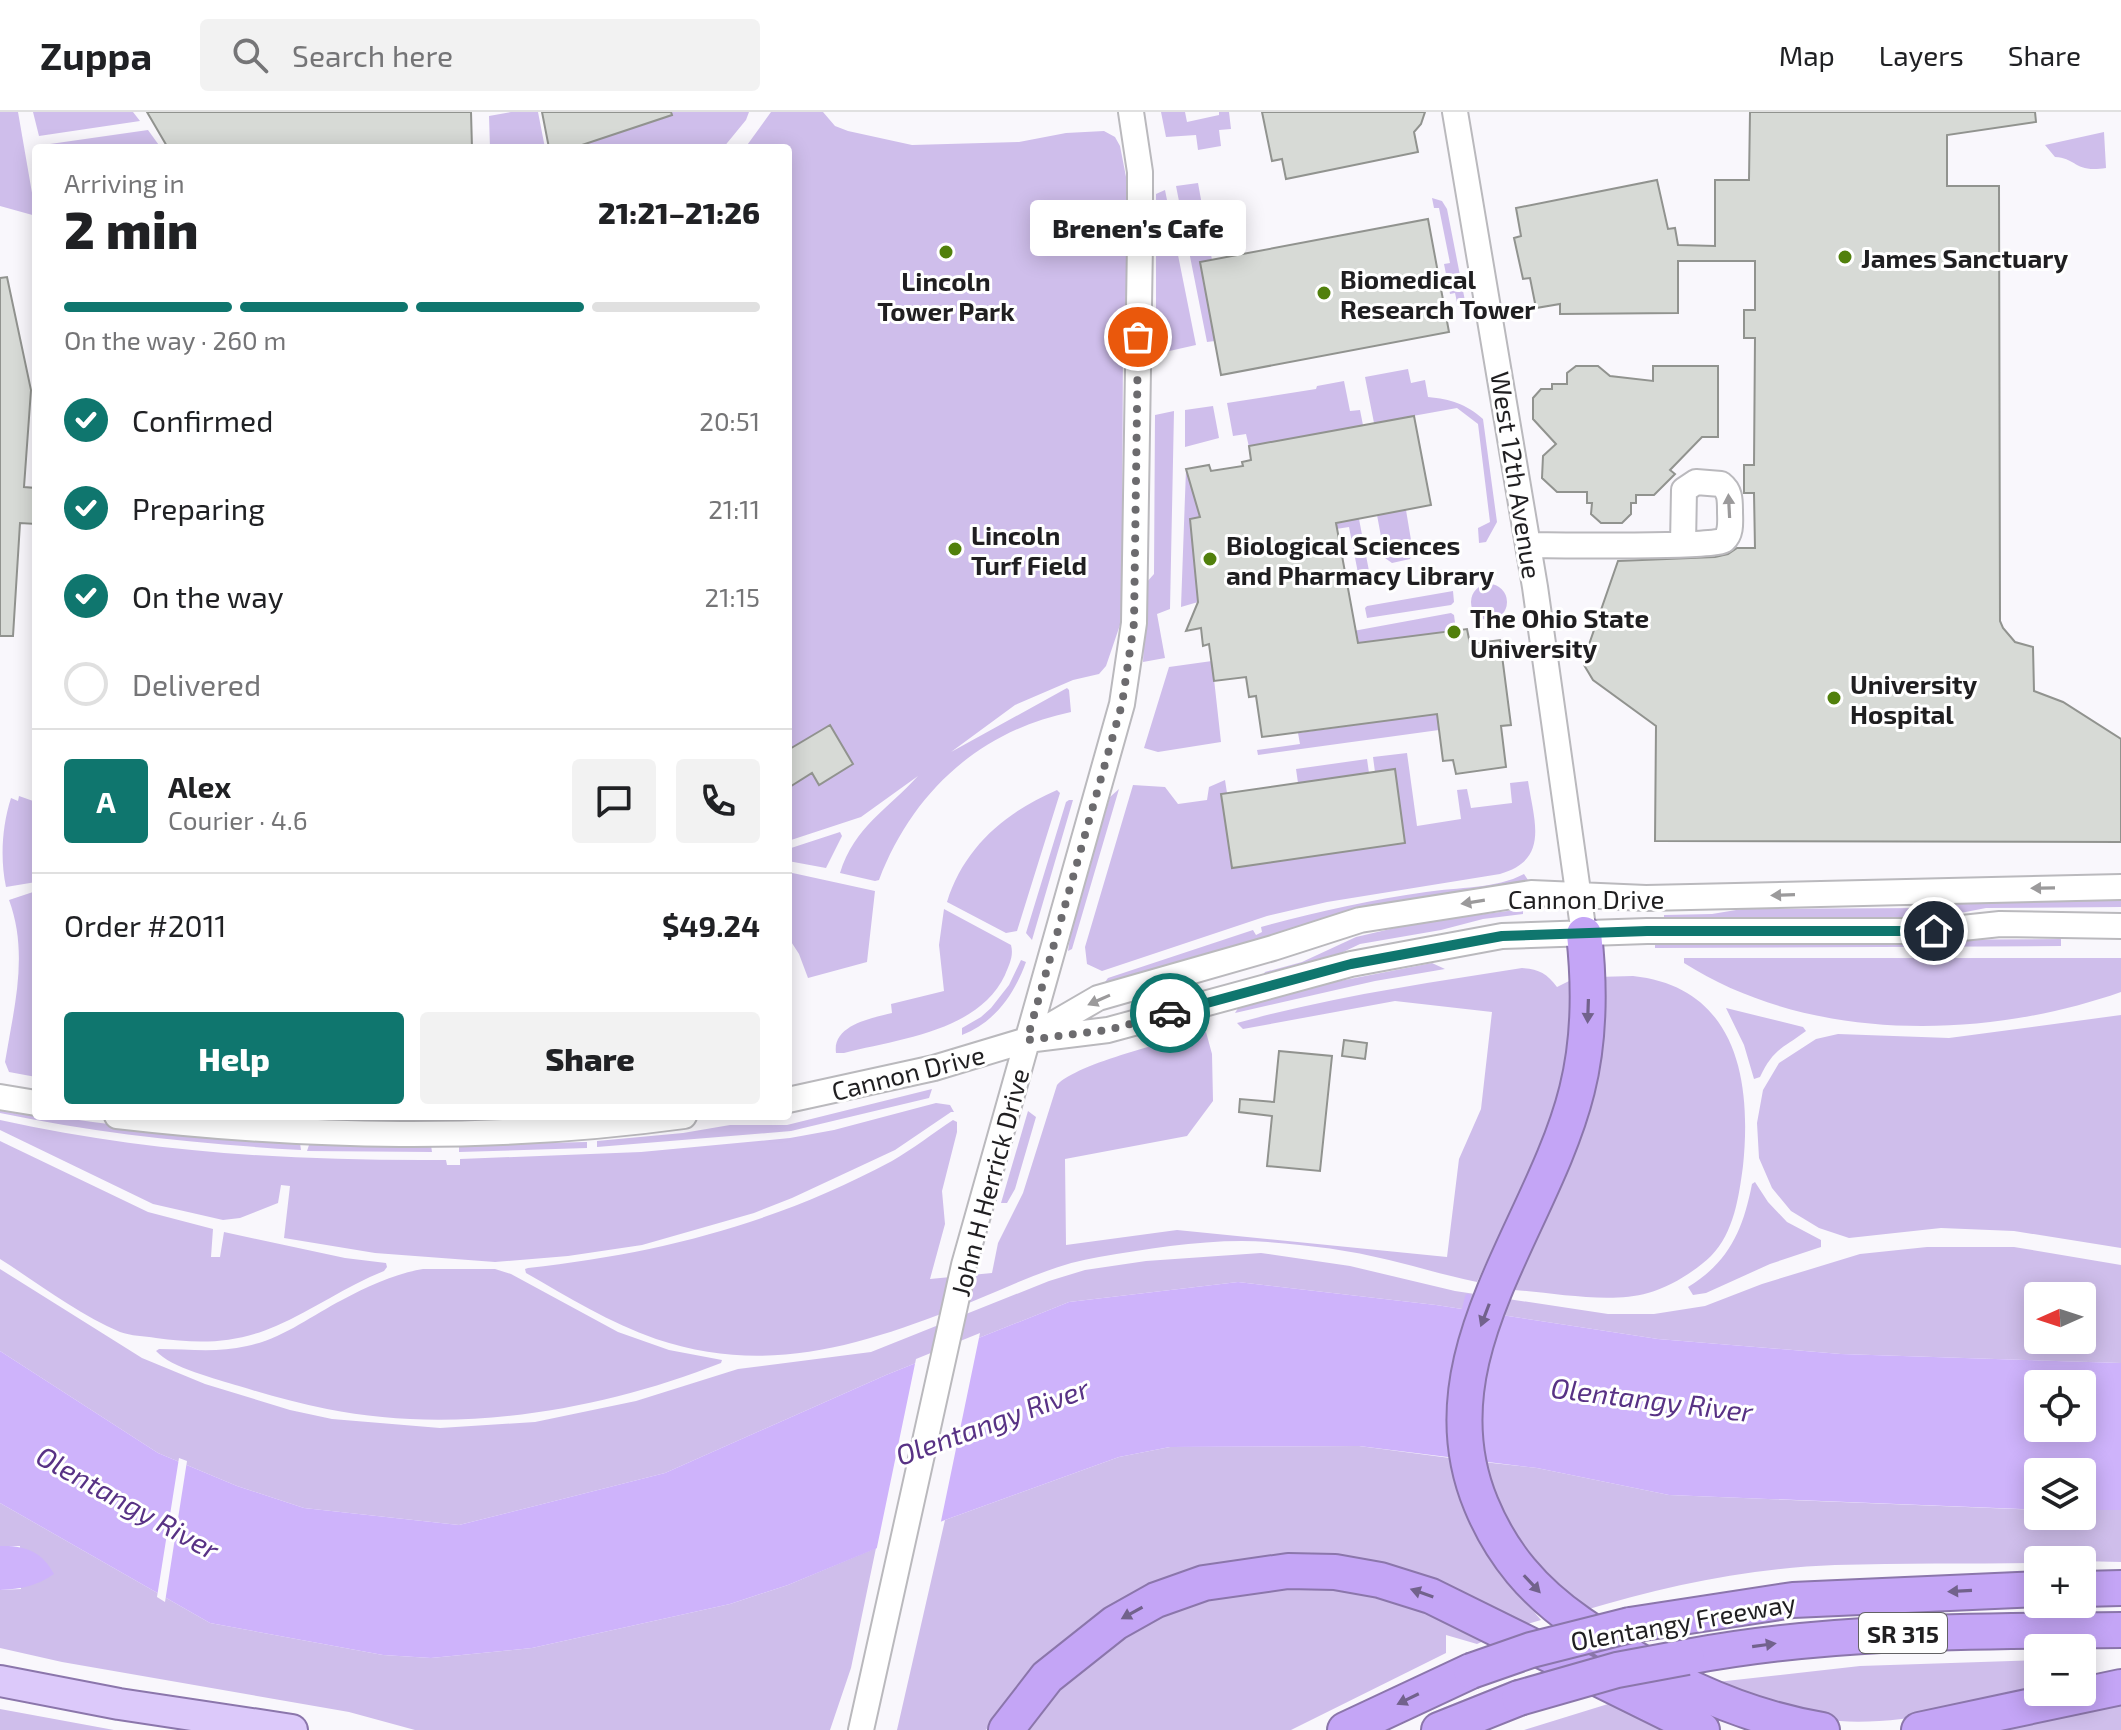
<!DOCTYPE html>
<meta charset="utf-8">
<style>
body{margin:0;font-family:"Exo 2",sans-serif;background:#f2f2f2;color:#202124;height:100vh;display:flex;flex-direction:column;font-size:30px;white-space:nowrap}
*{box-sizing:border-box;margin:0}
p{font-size:26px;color:#757577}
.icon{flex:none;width:44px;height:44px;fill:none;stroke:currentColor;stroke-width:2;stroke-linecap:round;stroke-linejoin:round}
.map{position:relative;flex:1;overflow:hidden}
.sheet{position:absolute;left:32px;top:32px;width:760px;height:976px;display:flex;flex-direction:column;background:#fff;border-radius:8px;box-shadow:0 4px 20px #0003}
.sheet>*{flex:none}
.needle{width:52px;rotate:267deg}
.fabs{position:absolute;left:2024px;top:1170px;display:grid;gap:16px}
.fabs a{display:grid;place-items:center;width:72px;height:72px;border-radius:8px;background:#fff;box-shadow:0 4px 20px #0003;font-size:40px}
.pin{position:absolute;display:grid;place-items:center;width:68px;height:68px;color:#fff;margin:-34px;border:4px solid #fff;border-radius:50%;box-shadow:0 2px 8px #0007}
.courier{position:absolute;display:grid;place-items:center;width:80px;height:80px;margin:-40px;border:6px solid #0f766e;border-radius:50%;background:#fff;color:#222;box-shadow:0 2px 10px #0007}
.bubble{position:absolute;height:56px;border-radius:8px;background:#fff;box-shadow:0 4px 20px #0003;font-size:26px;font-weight:800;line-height:56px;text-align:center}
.head em{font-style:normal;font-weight:800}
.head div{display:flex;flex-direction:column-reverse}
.head{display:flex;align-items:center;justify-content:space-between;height:136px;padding:0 32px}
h1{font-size:52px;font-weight:800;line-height:60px}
.bar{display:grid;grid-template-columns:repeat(4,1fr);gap:12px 8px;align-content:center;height:96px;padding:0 32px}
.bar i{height:10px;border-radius:6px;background:#e0e0e0}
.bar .selected{background:#0f766e}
.bar p{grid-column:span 4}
.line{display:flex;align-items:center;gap:20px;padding:0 32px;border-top:2px solid #e0e0e0}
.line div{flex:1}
.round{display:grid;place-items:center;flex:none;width:84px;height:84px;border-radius:8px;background:#f2f2f2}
ol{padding:0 32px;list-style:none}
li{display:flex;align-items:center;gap:24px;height:88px}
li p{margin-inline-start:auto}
li .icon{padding:8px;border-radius:50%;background:#0f766e;color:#fff;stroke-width:4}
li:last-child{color:#757577}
li i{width:44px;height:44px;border:4px solid #e0e0e0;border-radius:50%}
.button{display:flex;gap:16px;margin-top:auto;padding:16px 32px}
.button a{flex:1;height:92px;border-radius:8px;background:#0f766e;color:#fff;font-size:32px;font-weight:800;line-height:92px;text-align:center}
.button a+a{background:#f2f2f2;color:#202124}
header{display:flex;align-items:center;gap:48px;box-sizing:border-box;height:112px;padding:0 40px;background:#fff;border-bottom:2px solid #e0e0e0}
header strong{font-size:38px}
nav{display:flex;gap:44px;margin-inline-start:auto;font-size:28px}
.search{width:560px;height:72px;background:#f2f2f2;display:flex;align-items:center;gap:20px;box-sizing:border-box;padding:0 28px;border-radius:8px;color:#757577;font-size:30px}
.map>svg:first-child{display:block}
.green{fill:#cfbeeb;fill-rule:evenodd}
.water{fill:#ceb3fb;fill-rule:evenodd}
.pier{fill:#f9f7fc}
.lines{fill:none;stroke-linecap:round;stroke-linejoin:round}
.stream{stroke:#ceb3fb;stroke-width:6}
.building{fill:#d7dad6;stroke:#91938f;stroke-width:2}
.minor-casing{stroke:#bab9bd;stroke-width:28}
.major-casing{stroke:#8b76ab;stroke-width:34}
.highway-casing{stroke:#8b76ab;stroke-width:38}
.minor{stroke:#fff;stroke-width:24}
.major{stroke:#dcc9fa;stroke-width:30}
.highway{stroke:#c4a5f6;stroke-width:34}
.highway-bridge-casing{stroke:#8b76ab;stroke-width:38;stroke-linecap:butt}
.highway-bridge{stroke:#c4a5f6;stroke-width:34}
.oneway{fill:#9b9a9b}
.oneway2{fill:#72628c}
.done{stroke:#6c6b6e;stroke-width:8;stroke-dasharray:0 14.4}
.route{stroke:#0f766e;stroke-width:10}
.poi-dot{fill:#51800c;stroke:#fff;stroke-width:3}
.labels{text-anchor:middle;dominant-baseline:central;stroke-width:6;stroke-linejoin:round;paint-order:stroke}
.shield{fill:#fff;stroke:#636264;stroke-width:2}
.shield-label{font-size:24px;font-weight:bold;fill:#201f21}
.poi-label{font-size:26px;font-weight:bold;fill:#201f21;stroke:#fff;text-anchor:start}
.street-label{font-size:26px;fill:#201f21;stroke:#fff}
.water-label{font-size:28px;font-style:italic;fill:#583285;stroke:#fff}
</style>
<header>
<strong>Zuppa</strong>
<div class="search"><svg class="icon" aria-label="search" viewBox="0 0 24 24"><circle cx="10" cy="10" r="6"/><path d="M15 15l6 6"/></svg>Search here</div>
<nav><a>Map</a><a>Layers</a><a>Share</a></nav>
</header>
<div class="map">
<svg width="2121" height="1618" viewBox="0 0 2121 1618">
<rect width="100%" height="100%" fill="#f9f7fc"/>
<path class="green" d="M0,0H18L36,104L0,94Z
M33,0H133L140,9L39,24Z
M511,0H538L545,36H490L489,4Z
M542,0H749L746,8L723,36H549Z
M771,0H823L835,14L848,19L912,33L1019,30L1066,21L1104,19L1115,25L1120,34L1127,70L1130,115L1129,159L1123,216L1122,486L1121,510L1106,554L1099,562L1073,568L1015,593L951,640L1067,576L1069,578L1071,600C979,619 912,681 879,768L875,769L840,761C854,715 889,696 918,664L861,705L788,729V36H745Z
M1161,0H1185L1187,10L1219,3V0H1229L1231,17L1219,18L1221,34L1198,38L1196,23L1166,25Z
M148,18L161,36H40L43,33Z
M2104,20L2106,56C2074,61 2077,46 2055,45L2045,33Z
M1198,71L1212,148L1200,151L1215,229L1207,230L1176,74Z
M1165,78L1196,233L1156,242V82Z
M1432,86L1442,89L1447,97L1466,194L1458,195L1455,181L1450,182L1444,152L1450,151L1439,96H1434Z
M1408,257L1411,271L1425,268L1428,285C1451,287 1466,292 1483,307L1497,410L1486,430L1479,431L1478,416L1490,410L1478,312L1457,296L1374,311L1365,265Z
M1344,269L1350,299L1360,298L1363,313L1249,335L1246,322L1233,324L1227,291L1316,277L1317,274Z
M1213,294L1219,326L1185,335V298Z
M1174,299L1170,497L1157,502L1165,546L1143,550L1146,471L1154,462L1155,303Z
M1186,357L1200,405L1198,490L1181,495Z
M1406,398L1413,440L1410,447L1392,451L1385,446L1377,403Z
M1359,407L1369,459L1358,461L1349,415L1336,417L1335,411Z
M1471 490a18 18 0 1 1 36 0a18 18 0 1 1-36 0Z
M1453,479L1454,490L1451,493L1367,506L1365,496L1367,494Z
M1451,501L1454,503L1456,518L1301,539L1299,529Z
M1212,549L1221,630L1158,640L1144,636L1169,555Z
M1437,602L1439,618L1258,643L1257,638L1300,632L1298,621Z
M1407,641L1417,714L1461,707L1457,678L1467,677L1471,696L1512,691L1510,671L1528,669C1534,709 1550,748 1500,762L1327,790L1267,804L1102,859L1087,852L1085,835L1133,673L1165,675L1178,692L1207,688L1209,675L1225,668L1227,681L1221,683L1232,756L1405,731L1395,657L1375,660L1373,645Z
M1367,647L1369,661L1298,671L1296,657Z
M1119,677L1072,837L1068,839L1072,813L1110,685Z
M1057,678L1060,681L1017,819L1006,821L947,790C964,735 1006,700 1057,678Z
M19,684L36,690V770L6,775C0,747 2,714 11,686L18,689Z
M1069,688H1073L1032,828L1026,821L1066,690Z
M840,720L842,724L826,756L788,749V737Z
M788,760L875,779L867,850L808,866L799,842L788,825Z
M1524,762L1528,768L1520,772L1107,875L1105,870L1108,866L1253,818L1256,823L1262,820L1261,815C1315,800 1370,788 1426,780C1457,775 1496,777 1524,762Z
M36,779V965L9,960L5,950C14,895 29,842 9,788Z
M2121,785V795L1986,796L1930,807L1664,808V803L1712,802L1742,797L1929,796L1985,786Z
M944,797L1011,833C1014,844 1009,853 1005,863C978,920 898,927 844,941H836C832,913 872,906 892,901L891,892L944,879L939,833Z
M1523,797V802L1483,807L1441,818L1360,832L1318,852L1263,863L1265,860L1302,850L1356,825L1416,811Z
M2061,827V834L1655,836V829Z
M1684,846H2121V880C1984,928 1810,931 1684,851Z
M1021,848L1026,850C1014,883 995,910 962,923V916L981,905L991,896L1009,873Z
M1432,851L1445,857L1375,869L1235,901L1240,893L1319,873Z
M1522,856C1538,857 1547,861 1557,875L1571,868C1592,945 1510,1099 1477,1170C1447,1164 1418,1155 1389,1148C1350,1138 1308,1133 1268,1130C1213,1126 1154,1136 1099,1145C1048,1153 999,1180 951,1198C851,1237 761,1262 656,1227C610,1211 568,1185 526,1161L525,1157L528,1156C660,1141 774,1112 892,1049C913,1037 933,1021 953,1008L957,1010V1020L942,1079L945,1112L930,1167L992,1161L998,1131L1023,1081L1057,973C1077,951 1174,928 1206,920L1212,942L1213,989L1187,1024L1065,1047L1066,1133L1177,1118L1447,1145L1459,1047L1481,997L1492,900L1395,889L1243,917L1237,911C1331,885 1426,871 1522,856Z
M1633,864C1736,875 1752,967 1743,1054C1739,1084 1734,1121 1711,1144C1694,1160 1670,1175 1648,1181C1610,1192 1554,1181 1514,1178L1547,1095L1597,865Z
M1726,896L1803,915L1806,919C1782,937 1774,936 1760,965L1754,967L1744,933Z
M2121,903V1136L2014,1119L1941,1116L1849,1126L1819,1116L1791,1099L1772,1076L1759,1046L1757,1011L1763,978L1779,951L1816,927L1838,922L1949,926Z
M932,977L929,986L791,1019L597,1035V1029L683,1021L730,1013H787Z
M936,991L950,993L954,1000H951L895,1038L792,1086L754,1101L642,1133L568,1144L495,1150L375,1141L284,1126L290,1074L281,1073L278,1091L240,1106L223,1108L153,1092L0,1018V1008C149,1041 294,1049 446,1048L447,1053H460V1047L641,1040L790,1026L834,1018Z
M0,995C97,1014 199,1022 300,1031L301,1038C200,1032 100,1022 0,1001Z
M1028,999L1036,1005L1015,1077L1007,1091H1001Z
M0,1029L148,1100L213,1117L211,1145H220L224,1120L345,1146L386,1151L387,1155L384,1159C346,1174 313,1198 276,1214C235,1232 199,1232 156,1226C144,1224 131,1224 120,1220C79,1203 38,1171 0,1147Z
M587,1030V1036L459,1040V1033Z
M309,1033H431L432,1040L307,1039Z
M1755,1070L1768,1090L1787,1110L1821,1128V1135L1770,1152L1706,1181L1693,1183L1688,1175C1729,1150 1743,1118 1752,1072Z
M1927,1135H2014L2121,1153V1251L1841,1242L1658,1227L1436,1193L1238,1170L1069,1190L886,1263L665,1361L459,1413L304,1396L237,1374L158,1341L0,1239V1157L142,1246L205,1272L290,1298L332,1307L440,1316L535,1310L636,1289L738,1257L871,1240L1049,1169L1085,1158L1146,1149L1261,1141L1350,1154L1455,1179L1608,1202H1654L1705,1194L1762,1172L1860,1142ZM2038,1184H2082V1228H2038Z
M423,1157H495L511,1162L618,1220L669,1238L722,1248L721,1251C599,1299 457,1323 327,1297C297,1291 268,1283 239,1274C217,1267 171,1256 156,1239L159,1237C189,1237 217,1241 247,1234C282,1227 311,1204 342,1188C368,1174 394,1162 423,1157Z
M1359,1334L1450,1346L1460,1383L1495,1454L1541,1508L1524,1513L1429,1465L1390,1454L1254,1447L1217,1452L1183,1462L1104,1497L1046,1545L1012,1580L986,1618H897L945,1408L1119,1345L1170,1335Z
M1483,1350L1537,1356L1669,1383L2038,1398V1404H2082V1398H2121V1450L2038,1448V1451C1971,1452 1903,1451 1835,1453C1750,1456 1664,1474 1582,1499L1543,1466L1501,1406Z
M0,1391L210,1511L383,1543L431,1546L532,1536L730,1492L788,1473L876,1436L851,1556L830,1618H415L349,1600L62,1550L0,1536V1478L21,1477L20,1434H0Z
M1312,1472L1378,1479L1490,1526L1477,1532L1446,1523V1541L1291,1618H1022L1052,1579L1108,1531L1184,1491Z
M2038,1548V1580H2048C1981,1593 1887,1618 1822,1607C1786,1599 1752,1584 1717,1570L1860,1554Z
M1608,1592L1665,1618H1524Z
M2121,1592V1618H2004Z
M0,1597L114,1618H0Z"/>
<path class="water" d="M1238,1170L1436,1193L1658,1227L1841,1242L2121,1251V1398H2082V1360H2038V1398L2021,1397L1669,1383L1537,1356L1359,1334L1170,1335L1119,1345L945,1408L788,1473L730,1492L532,1536L431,1546L383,1543L210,1511L0,1391V1239L158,1341L237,1374L304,1396L459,1413L665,1361L886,1263L1069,1190ZM2038,1272H2082V1316H2038Z
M0,1434C24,1433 42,1439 54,1462C37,1474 21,1477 0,1478Z"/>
<path class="pier" d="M980,1221L940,1414L876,1440L916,1247Z
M179,1346L187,1349L165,1490L157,1485Z"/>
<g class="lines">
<path class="stream" d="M1465,1197L1468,1185"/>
</g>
<path class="building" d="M147,0H471L472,36H168Z
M542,0H671L672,3L573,36H549Z
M1262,0H1425L1421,12L1414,20L1418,40L1286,67L1282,47L1272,49Z
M1750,0H2035L2036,10L1947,23V74H1999L2000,509L2003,516L2015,530L2033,535L2034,579L2063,590L2121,627V730L1655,729L1656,614L1593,568L1584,553L1585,544L1618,449L1715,445L1728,442L1737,436H1755L1754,381H1744V353H1754L1755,226H1744V198H1755V149H1678V201L1560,202V192L1536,196L1530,166L1523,167L1514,126L1521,124L1516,96L1657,68L1668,117L1675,116L1678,133L1715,134V68H1749Z
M1428,107L1449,220L1221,263L1200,150Z
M7,165L31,278L24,375L36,376V412L20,411L13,524H0V166Z
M1576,254H1598L1610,264L1653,269V254H1718V325H1702L1670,358L1675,362L1654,383H1636V391H1631V402L1622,411H1601L1591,402L1592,391H1587V380H1557L1542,366L1543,344L1556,332L1533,307V286L1541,277H1552V272H1567V261Z
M1414,304L1431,393L1336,411L1358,531L1467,517L1470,532L1500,528L1511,613L1501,614L1506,655L1456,662L1453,648L1443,649L1437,602L1262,625L1256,584L1249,585L1246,565L1214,569L1209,532L1203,534L1201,516L1186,519L1198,490L1190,407L1200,405L1186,357L1209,353L1211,359L1243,354L1242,350L1251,348L1249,334Z
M830,613L853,652L819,673L812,661L788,676V638Z
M1395,657L1405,731L1232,756L1221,682Z
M1344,928L1367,931L1365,947L1342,944Z
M1279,939L1332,944L1320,1059L1267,1054L1272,1004L1239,1000L1240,987L1274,990Z"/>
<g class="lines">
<defs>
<path id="minor" d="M1455,0L1535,475L1584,822
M1528,433C1553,433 1715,436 1724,428C1732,421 1730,409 1730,399C1730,387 1730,379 1721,372L1696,370L1684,378L1683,432
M1036,922L1098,886L1273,836L1360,808L1531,781L1646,786L2121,775
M0,985L36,991
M788,988L934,956L1027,928L1108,918L1351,852L1502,824L1647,819H1934L2000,812L2121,814
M117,1004C308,1026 493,1030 684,1004
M861,1618L964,1153L1122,592L1134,511L1140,130V60L1131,0"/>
<path id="major" d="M0,1569L119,1592L292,1618"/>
<path id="highway" d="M1584,822C1590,875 1590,926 1577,978C1543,1115 1420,1245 1481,1392C1502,1443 1534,1480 1579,1511C1653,1562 1733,1603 1822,1618
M2082,1477L2121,1476
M1630,1513L1793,1488L2038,1477
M1687,1545C1830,1518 1976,1519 2121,1518
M1006,1618L1047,1565L1115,1511L1156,1488L1204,1471L1288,1459L1335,1460L1380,1468L1431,1484L1702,1618
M1345,1618L1471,1559
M1439,1618L1519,1586
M1919,1618L2121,1575"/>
</defs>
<use href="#minor" class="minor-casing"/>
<use href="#major" class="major-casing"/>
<use href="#highway" class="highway-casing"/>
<use href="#minor" class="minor"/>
<use href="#major" class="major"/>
<use href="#highway" class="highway"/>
<defs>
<path id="highway-bridge" d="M1471,1559L1531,1538L1630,1513
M1519,1586L1617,1558L1687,1545"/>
</defs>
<use href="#highway-bridge" class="highway-bridge-casing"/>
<use href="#highway-bridge" class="highway-bridge"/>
</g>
<defs><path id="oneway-solid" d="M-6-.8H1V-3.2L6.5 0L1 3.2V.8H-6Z" transform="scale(2)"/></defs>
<g class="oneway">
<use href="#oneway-solid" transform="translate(1729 394) rotate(-93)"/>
<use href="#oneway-solid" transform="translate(2043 776) rotate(179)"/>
<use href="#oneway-solid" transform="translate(1783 783) rotate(178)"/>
<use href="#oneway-solid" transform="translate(1473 790) rotate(171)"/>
<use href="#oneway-solid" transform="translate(1099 888) rotate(156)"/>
</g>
<g class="oneway2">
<use href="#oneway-solid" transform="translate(1588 899) rotate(92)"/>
<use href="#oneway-solid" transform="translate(1485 1203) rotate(111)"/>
<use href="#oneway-solid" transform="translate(1532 1472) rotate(47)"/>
<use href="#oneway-solid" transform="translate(1960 1479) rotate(177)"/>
<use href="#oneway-solid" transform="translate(1422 1481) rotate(-161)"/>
<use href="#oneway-solid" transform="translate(1132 1501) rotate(151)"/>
<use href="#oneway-solid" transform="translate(1764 1533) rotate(-8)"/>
<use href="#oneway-solid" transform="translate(1408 1587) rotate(154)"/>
</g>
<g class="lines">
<path class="done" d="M1138,225L1134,511L1122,592L1027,928L1108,918L1170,901"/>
<path class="route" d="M1170,901L1351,852L1502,824L1647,819H1934"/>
</g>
<g class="poi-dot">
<circle cx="946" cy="140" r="8"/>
<circle cx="1845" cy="145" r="8"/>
<circle cx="1324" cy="181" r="8"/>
<circle cx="955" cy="437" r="8"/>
<circle cx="1210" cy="447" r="8"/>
<circle cx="1454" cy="520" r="8"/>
<circle cx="1834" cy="586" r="8"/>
</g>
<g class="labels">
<rect class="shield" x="1859" y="1501" width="88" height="40" rx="6"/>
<g class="shield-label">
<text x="1903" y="1521">SR 315</text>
</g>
<g class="poi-label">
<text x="1861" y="145">James Sanctuary</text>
<text x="1340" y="166">Biomedical<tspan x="1340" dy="30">Research Tower</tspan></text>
<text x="946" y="168" text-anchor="middle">Lincoln<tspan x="946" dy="30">Tower Park</tspan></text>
<text x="971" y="422">Lincoln<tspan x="971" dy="30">Turf Field</tspan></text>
<text x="1226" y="432">Biological Sciences<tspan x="1226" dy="30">and Pharmacy Library</tspan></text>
<text x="1470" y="505">The Ohio State<tspan x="1470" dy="30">University</tspan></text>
<text x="1850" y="571">University<tspan x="1850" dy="30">Hospital</tspan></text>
</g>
<g class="street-label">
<text transform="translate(1517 363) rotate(81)">West 12th Avenue</text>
<text x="1586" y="786">Cannon Drive</text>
<text transform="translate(908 960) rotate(-14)">Cannon Drive</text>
<text transform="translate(989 1070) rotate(-75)">John H Herrick Drive</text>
<text transform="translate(1683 1509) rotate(-10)">Olentangy Freeway</text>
</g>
<g class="water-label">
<text transform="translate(1652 1287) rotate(7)">Olentangy River</text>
<text transform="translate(992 1309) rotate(-20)">Olentangy River</text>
<text transform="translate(128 1390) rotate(29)">Olentangy River</text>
</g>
</g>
</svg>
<div class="fabs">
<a><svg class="needle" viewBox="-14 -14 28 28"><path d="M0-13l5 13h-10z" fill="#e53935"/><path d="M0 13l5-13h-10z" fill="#757577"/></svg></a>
<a><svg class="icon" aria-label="locate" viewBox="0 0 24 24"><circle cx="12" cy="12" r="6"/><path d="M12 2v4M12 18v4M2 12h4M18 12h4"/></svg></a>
<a><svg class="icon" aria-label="layers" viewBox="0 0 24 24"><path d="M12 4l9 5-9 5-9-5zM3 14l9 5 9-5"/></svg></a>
<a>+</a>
<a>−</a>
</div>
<div class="pin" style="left:1138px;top:225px;background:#ea580c"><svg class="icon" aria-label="bag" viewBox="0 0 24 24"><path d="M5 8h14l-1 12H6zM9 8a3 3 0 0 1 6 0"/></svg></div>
<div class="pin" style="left:1934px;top:819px;background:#1f2937"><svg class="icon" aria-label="home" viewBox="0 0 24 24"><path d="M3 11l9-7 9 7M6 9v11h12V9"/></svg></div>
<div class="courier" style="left:1170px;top:901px"><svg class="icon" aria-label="car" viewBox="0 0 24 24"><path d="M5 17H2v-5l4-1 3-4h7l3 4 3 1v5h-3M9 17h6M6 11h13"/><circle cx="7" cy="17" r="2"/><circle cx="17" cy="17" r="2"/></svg></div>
<div class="bubble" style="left:1030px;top:88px;width:216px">Brenen’s Cafe</div>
<section class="sheet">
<div class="head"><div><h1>2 min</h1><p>Arriving in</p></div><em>21:21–21:26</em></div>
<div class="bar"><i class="selected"></i><i class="selected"></i><i class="selected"></i><i></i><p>On the way · 260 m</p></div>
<ol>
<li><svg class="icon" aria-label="check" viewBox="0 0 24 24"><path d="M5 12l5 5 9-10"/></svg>Confirmed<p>20:51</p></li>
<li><svg class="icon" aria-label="check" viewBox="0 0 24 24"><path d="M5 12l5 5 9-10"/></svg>Preparing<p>21:11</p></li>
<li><svg class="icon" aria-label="check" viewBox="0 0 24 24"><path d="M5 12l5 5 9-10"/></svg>On the way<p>21:15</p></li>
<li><i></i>Delivered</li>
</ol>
<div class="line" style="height:144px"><b class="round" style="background:#0f766e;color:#fff">A</b><div><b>Alex</b><p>Courier · 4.6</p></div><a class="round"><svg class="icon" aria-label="chat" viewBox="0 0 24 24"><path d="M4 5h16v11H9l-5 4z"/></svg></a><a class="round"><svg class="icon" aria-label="phone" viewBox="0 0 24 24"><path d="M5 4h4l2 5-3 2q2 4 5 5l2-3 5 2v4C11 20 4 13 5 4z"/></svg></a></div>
<div class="line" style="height:104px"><div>Order #2011</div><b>$49.24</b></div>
<div class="button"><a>Help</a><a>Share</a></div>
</section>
</div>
